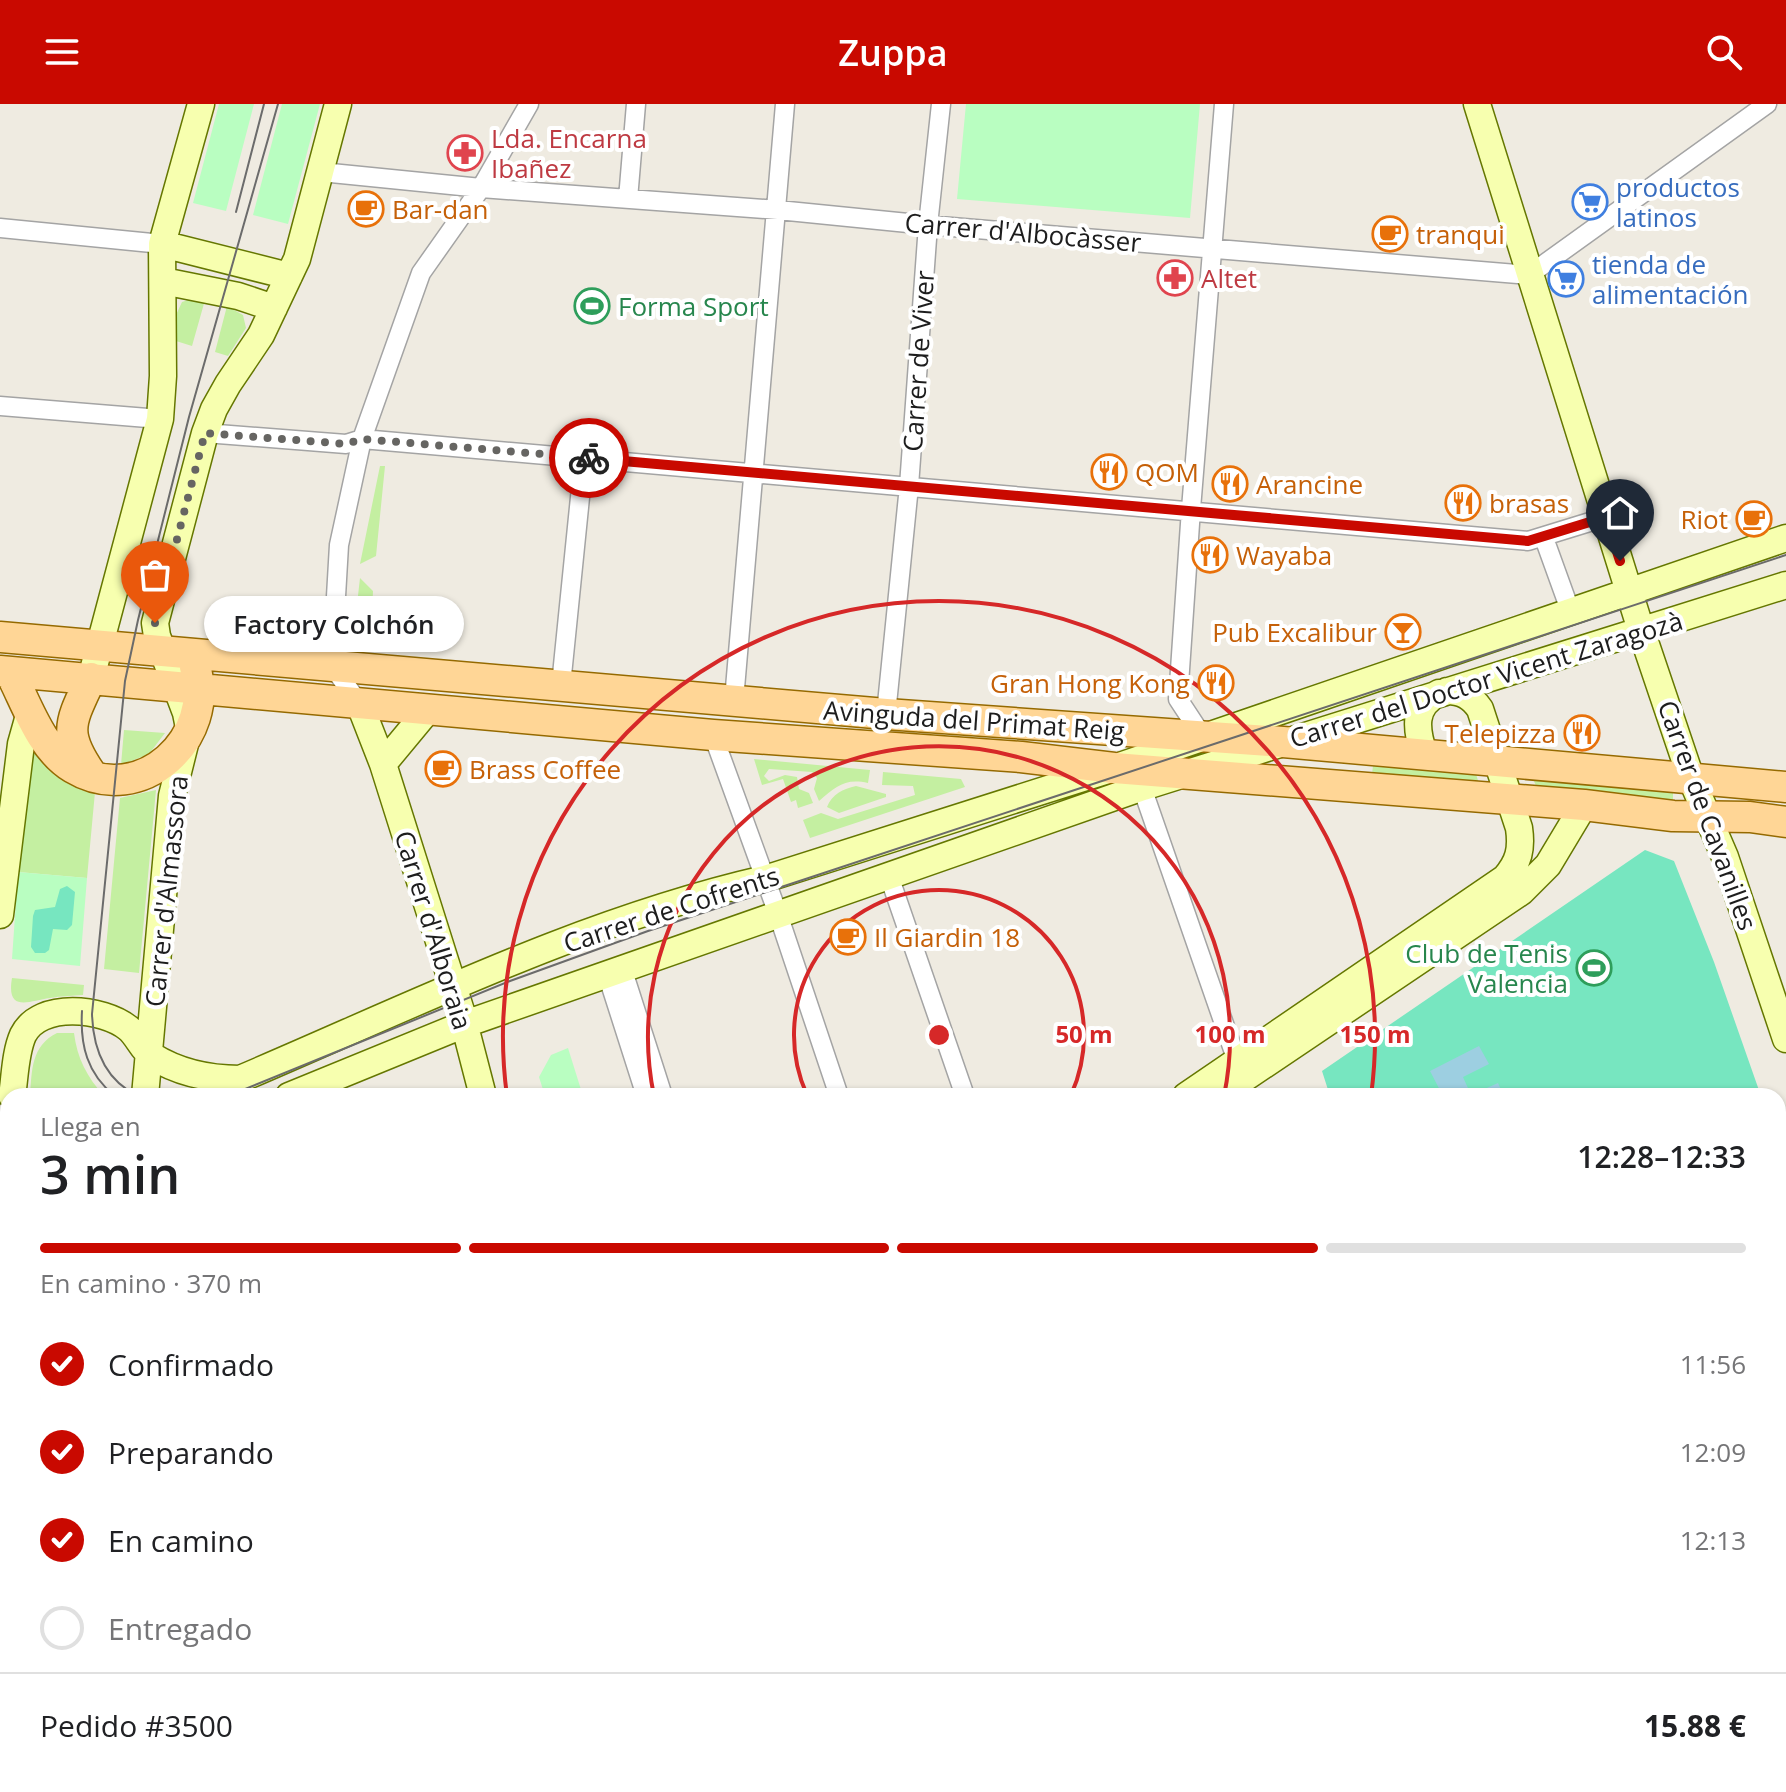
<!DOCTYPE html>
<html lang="es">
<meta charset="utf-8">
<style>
body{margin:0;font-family:"Open Sans",sans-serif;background:#f6f6f6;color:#202124;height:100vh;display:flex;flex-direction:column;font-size:30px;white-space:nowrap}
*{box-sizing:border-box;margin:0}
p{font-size:26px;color:#757577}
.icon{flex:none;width:44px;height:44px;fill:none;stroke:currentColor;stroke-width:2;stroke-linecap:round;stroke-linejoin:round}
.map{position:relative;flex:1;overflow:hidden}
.side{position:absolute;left:0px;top:984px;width:1786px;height:704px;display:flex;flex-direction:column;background:#fff;border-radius:24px 24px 0 0;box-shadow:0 2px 6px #0004}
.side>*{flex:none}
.pin{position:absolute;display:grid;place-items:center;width:68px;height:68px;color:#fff;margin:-82px -34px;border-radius:50% 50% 50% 0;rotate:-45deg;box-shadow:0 0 8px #0007}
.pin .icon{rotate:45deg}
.courier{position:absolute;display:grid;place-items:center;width:80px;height:80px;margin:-40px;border:6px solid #c90900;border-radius:50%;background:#fff;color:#222;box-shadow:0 2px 10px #0007}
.bubble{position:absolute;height:56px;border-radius:28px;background:#fff;box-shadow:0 2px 6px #0004;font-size:26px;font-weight:600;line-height:56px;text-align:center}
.headline em{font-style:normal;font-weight:600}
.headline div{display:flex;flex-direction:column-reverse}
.headline{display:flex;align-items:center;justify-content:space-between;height:136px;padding:0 40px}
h1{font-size:52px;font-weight:600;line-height:60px}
.bar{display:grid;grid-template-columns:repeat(4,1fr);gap:12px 8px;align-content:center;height:96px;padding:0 40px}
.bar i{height:10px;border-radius:6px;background:#e0e0e0}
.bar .active{background:#c90900}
.bar p{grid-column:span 4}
.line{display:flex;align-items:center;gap:20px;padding:0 40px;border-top:2px solid #e0e0e0}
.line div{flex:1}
ol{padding:0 40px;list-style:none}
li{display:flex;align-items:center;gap:24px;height:88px}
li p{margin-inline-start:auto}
li .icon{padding:8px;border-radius:50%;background:#c90900;color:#fff;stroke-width:4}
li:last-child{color:#757577}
li i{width:44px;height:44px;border:4px solid #e0e0e0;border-radius:50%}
header{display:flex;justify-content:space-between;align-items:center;height:104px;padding:0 40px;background:#c90900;color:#fff;font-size:36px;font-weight:600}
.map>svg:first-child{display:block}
.grass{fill:#c4efa1}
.park{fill:#b9fec1}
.pitch{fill:#77e6c0}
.water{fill:#9dcfe1}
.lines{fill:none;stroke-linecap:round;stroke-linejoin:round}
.street-casing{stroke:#a4a4a4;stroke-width:21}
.secondary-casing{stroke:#657700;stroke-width:29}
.primary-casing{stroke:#956a00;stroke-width:33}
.street{stroke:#fff;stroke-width:18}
.secondary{stroke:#f7ffaf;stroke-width:26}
.primary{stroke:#ffd696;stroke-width:30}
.tram{stroke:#6b6b6b;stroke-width:2}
.done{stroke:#666562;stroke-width:8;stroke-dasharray:0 14.4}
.route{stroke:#c90900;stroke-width:10}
.ring{fill:none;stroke:#d62828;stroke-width:4}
.labels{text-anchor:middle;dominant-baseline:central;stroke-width:8;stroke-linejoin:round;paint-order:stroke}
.health-label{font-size:26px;fill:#be3a42;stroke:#fff;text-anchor:start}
.shop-label{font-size:26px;fill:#366cbe;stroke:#fff;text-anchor:start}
.food-label{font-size:26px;fill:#c56008;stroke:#fff;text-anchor:start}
.street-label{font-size:26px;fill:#1d1d1d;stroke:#fff}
.leisure-label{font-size:26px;fill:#27864d;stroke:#fff;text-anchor:start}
.centre{fill:#d62828;stroke:#fff;stroke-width:4}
.ring-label{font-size:24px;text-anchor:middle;font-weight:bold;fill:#d62828;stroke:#fff;stroke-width:8;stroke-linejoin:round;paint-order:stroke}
</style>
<header><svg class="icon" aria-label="menu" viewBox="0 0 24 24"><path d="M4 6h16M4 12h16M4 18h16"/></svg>Zuppa<svg class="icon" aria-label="search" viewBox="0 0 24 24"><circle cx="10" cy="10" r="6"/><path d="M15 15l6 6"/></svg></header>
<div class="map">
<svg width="1786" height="1688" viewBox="0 0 1786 1688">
<rect width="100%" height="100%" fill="#efebe1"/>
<path class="grass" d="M194,194L205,196L192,242L176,237L175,213L182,198Z
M227,202L243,211L246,224L228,252L215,248Z
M380,362H385L376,452L360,460Z
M360,474L373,487L371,530L366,536L359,535L354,527Z
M124,626L165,629L149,650L121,661Z
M31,647H42L68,672L95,688L87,774L18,768Z
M754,655L870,666L868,679C844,674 836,683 819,697L814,685L817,674L812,668L769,665L764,672L769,677L785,671L797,673L799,685L809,689L813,699L798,704L796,696L791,698L783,675L762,681Z
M1373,661L1476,670L1479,680L1372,671Z
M883,668L961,675L965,683L810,734L803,716L821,709L838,715L915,691L913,682L882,681Z
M1533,675L1673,687V696L1537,684Z
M856,682L886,690V693L839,709L827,703C832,690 843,685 856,682Z
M156,686L139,869L104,865L120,694Z
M12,874L84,881L83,891C72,892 61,892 50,894C29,897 6,909 12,874Z
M57,929H74C77,954 87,973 104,992H30C32,966 31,942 57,929Z"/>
<path class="park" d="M219,0H254L226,107L193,99Z
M282,0H320L288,120L253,111Z
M966,0H1200L1190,114L957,95Z
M18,768L87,774L80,862L12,855Z
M568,944L583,992H545L539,973L551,951Z
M0,1230L8,1266V1443L0,1440Z
M1786,1278V1688H1244L1243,1680H1778V1281Z"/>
<path class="pitch" d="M1645,746L1674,757L1714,858L1761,992H1330L1322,967Z
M67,782L75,788L72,821L67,826L53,825L49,846L45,849H35L31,843L33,812L35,806L55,803L60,785Z
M1778,1043L1786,1067V1226L1778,1229Z"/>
<path class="water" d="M1479,942L1489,960L1463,973L1471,991L1498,979L1504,992H1443L1430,967Z"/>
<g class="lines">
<defs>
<path id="street" d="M321,68L481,84L778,106L928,121L1529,171L1767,0
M628,95L636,0
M0,124L162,140
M0,302L160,315
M205,329L346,340L362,335L1528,437L1606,413
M1544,434L1570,506
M561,581L584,354
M734,596L785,0
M360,601L332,561L339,441L362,335L421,169L481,84L529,0
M886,610L909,382L928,121L941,0
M713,631L778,810L839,992
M1203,633L1178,595L1191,405L1224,0
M1139,675L1237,957
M889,772L965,992
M622,864L663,992
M607,870L646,992
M1778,1259L1786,1257
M0,1467L8,1470
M0,1498L8,1502
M1073,1680L1075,1688
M442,1688L467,1680"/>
<path id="secondary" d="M1477,0L1641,526L1691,674L1725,753L1786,935
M162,140L289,172
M163,177L238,192L274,204
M91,574L160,315L163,272L162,140L201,0
M360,601L383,660L461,907L483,992
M1424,650C1416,626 1412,602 1439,589
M383,660L427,607
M0,811L21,640L30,608
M12,992C15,973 15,949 23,931C40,897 103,904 128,924C138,932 142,946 152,952C179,969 208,975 240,975C412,902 582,817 765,775L1114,664L1786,434
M145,992L172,692L189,624L186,609L157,532L155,519L205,329L214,305L228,280L261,231L297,155L338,0
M289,992L465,920L1143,683L1786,481
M1186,992L1505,774C1519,758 1522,745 1519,724L1480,605C1472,593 1462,587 1447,587
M1218,992L1521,788L1548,761L1584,701
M8,1021L5,1045L8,1102
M0,1135H8
M696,1680L698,1688
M132,1688L136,1680
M246,1688L252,1680"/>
<path id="primary" d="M0,533L886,610L1283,638L1786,683
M0,567L713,631L1021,653L1114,664L1584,701L1673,712L1750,713L1786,718
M10,568C27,600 40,644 73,664C141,705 217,633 195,563
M91,574C70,619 62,628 92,671"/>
</defs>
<use href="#street" class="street-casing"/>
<use href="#secondary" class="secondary-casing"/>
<use href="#primary" class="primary-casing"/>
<use href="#street" class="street"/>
<use href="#secondary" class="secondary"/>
<use href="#primary" class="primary"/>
<path class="tram" d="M236,108L264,0
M82,907C80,941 87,970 115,992
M138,992C105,976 93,944 92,910L125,577L138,516L189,313L278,0
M199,992L237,986
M228,992L510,877L648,827L1786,451
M0,1486L8,1490
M166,1680L168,1688
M246,1680L248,1688"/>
</g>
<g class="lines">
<path class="done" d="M155,519L205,329L346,340L362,335L589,354"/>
<path class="route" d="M589,354L1528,437L1606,413L1620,457"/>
</g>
<g class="ring">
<path d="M807 991A145 145 0 1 1 1071 991"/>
<path d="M654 992A291 291 0 1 1 1224 992"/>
<path d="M507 992A436 436 0 1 1 1371 992"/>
</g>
<defs>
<symbol id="pharmacy-ring" viewBox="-11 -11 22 22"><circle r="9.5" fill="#fff" stroke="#e0444e" stroke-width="1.5"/><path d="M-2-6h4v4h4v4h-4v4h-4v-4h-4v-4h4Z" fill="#e0444e"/></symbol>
<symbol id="supermarket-ring" viewBox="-11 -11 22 22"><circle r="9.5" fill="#fff" stroke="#3f7fe0" stroke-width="1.5"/><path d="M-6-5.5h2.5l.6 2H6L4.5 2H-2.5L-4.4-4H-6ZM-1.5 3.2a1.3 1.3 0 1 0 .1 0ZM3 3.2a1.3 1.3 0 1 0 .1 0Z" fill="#3f7fe0"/></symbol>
<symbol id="cafe-ring" viewBox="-11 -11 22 22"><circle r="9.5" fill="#fff" stroke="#e8710a" stroke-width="1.5"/><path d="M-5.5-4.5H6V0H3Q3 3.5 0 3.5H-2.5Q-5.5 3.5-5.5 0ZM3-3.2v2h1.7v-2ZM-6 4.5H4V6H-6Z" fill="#e8710a"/></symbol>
<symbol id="stadium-ring" viewBox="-11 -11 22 22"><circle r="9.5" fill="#fff" stroke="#2e9e5b" stroke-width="1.5"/><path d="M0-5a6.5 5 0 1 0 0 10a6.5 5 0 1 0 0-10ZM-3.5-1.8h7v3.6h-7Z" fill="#2e9e5b"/></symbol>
<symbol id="restaurant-ring" viewBox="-11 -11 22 22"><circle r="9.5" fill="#fff" stroke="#e8710a" stroke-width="1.5"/><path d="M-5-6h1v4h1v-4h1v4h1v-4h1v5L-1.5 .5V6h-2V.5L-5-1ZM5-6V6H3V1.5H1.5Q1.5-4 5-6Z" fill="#e8710a"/></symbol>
<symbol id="bar-ring" viewBox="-11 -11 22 22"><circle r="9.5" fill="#fff" stroke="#e8710a" stroke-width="1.5"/><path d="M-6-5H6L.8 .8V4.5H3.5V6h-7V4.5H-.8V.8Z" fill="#e8710a"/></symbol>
</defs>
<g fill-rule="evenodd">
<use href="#pharmacy-ring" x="445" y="29" width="40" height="40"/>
<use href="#supermarket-ring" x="1570" y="78" width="40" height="40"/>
<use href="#cafe-ring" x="346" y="85" width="40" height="40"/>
<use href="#cafe-ring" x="1370" y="110" width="40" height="40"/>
<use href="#pharmacy-ring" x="1155" y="154" width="40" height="40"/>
<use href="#supermarket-ring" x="1546" y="155" width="40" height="40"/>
<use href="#stadium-ring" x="572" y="182" width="40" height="40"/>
<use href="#restaurant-ring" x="1089" y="348" width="40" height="40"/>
<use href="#restaurant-ring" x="1210" y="360" width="40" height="40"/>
<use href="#restaurant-ring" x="1443" y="379" width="40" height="40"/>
<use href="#cafe-ring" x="1734" y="395" width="40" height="40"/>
<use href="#restaurant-ring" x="1190" y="431" width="40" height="40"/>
<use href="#bar-ring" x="1383" y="508" width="40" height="40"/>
<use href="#restaurant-ring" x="1196" y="559" width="40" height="40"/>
<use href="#restaurant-ring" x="1562" y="609" width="40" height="40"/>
<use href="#cafe-ring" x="423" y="645" width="40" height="40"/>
<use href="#cafe-ring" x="828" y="813" width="40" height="40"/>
<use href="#stadium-ring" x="1574" y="844" width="40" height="40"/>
</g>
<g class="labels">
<g class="health-label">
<text x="491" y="34">Lda. Encarna<tspan x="491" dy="30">Ibañez</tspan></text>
<text x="1201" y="174">Altet</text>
</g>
<g class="shop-label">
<text x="1616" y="83">productos<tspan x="1616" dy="30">latinos</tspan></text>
<text x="1592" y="160">tienda de<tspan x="1592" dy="30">alimentación</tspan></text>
</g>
<g class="food-label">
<text x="392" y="105">Bar-dan</text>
<text x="1416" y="130">tranqui</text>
<text x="1135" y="368">QOM</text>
<text x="1256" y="380">Arancine</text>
<text x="1489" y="399">brasas</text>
<text x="1728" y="415" text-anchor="end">Riot</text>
<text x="1236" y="451">Wayaba</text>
<text x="1377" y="528" text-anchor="end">Pub Excalibur</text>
<text x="1190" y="579" text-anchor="end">Gran Hong Kong</text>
<text x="1556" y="629" text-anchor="end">Telepizza</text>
<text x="469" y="665">Brass Coffee</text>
<text x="874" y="833">Il Giardin 18</text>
</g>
<g class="street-label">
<text transform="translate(1023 128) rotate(5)">Carrer d'Albocàsser</text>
<text transform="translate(918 257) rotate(-86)">Carrer de Viver</text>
<text transform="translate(1486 575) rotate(-17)">Carrer del Doctor Vicent Zaragozà</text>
<text transform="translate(974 616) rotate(4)">Avinguda del Primat Reig</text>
<text transform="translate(1708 711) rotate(70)">Carrer de Cavanilles</text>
<text transform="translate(166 787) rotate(-84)">Carrer d'Almassora</text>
<text transform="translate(671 805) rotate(-18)">Carrer de Cofrents</text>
<text transform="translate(434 826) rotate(73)">Carrer d'Alboraia</text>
</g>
<g class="leisure-label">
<text x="618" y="202">Forma Sport</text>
<text x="1568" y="849" text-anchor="end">Club de Tenis<tspan x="1568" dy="30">Valencia</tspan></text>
</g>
</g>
<circle cx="939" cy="931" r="12" class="centre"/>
<g class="ring-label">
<text x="1084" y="939">50 m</text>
<text x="1230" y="939">100 m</text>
<text x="1375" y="939">150 m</text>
</g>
</svg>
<div class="pin" style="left:155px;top:519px;background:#ea580c"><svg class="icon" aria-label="bag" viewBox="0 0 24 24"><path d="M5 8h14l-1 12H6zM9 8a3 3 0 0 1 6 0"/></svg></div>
<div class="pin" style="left:1620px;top:457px;background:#1f2937"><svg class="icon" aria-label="home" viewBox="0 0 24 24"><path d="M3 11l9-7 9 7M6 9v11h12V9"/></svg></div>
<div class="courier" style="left:589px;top:354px"><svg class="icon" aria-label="bike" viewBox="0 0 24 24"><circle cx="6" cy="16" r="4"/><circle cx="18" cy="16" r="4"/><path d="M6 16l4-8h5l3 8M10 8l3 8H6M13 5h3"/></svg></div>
<div class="bubble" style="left:204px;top:492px;width:260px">Factory Colchón</div>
<section class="side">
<div class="headline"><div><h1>3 min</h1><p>Llega en</p></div><em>12:28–12:33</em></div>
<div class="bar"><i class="active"></i><i class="active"></i><i class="active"></i><i></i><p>En camino · 370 m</p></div>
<ol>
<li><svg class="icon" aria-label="check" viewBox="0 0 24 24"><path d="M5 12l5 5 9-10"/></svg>Confirmado<p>11:56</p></li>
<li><svg class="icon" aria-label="check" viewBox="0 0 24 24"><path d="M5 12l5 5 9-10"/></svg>Preparando<p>12:09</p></li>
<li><svg class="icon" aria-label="check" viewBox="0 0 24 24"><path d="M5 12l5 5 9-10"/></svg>En camino<p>12:13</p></li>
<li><i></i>Entregado</li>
</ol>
<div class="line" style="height:104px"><div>Pedido #3500</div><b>15.88 €</b></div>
</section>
</div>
